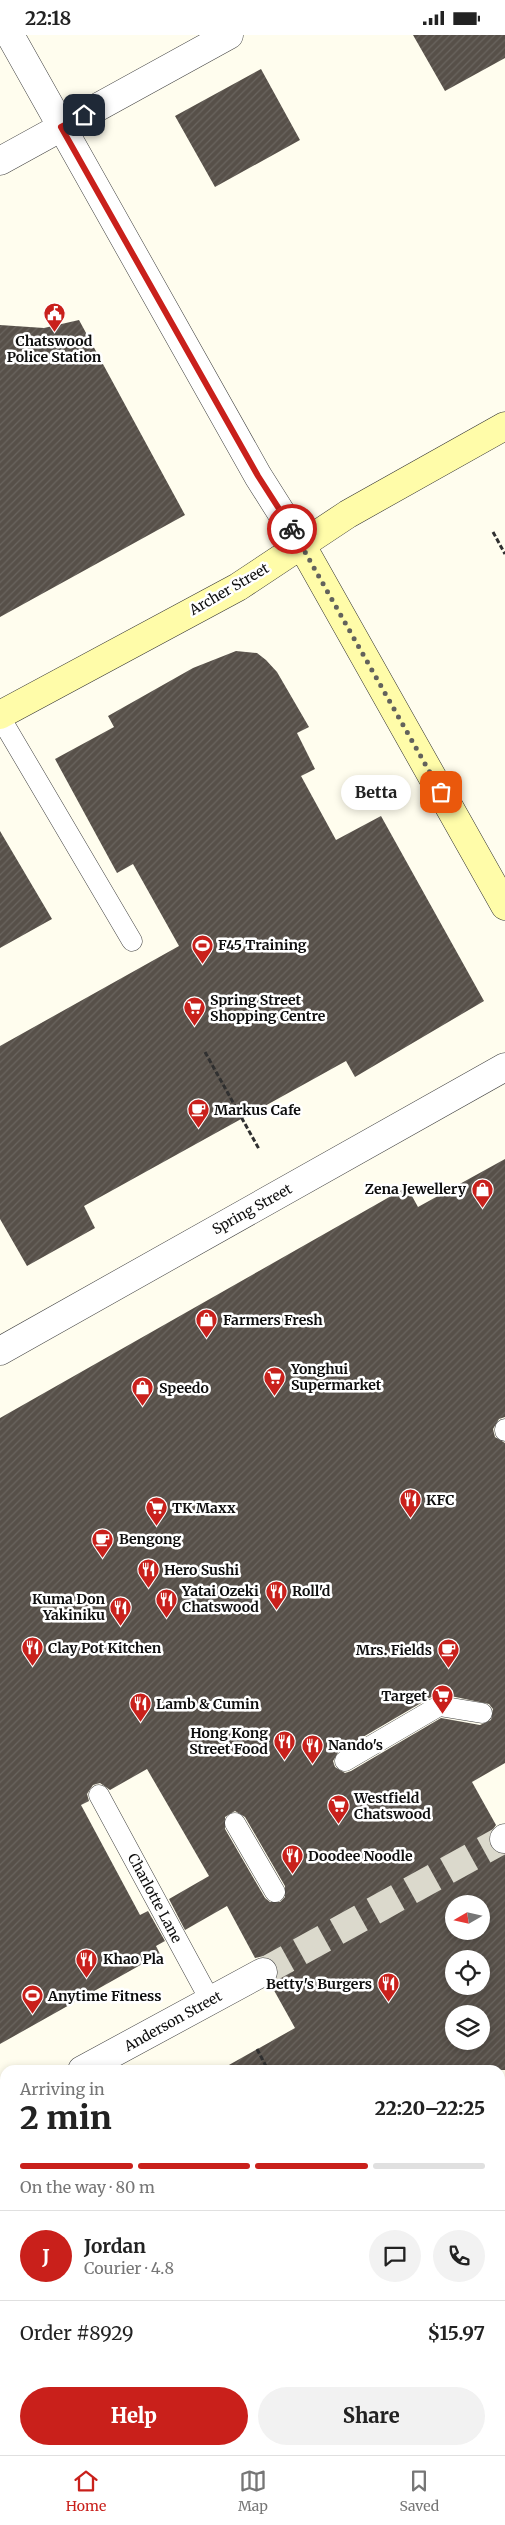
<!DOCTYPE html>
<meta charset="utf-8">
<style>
body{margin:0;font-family:Merriweather,serif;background:#f2f2f2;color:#222;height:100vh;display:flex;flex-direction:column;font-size:19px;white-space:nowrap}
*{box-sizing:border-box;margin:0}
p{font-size:16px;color:#767676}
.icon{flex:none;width:28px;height:28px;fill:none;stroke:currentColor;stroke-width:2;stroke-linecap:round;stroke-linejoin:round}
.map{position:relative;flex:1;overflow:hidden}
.details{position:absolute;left:0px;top:2030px;width:505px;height:390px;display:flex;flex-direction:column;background:#fff;border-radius:15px 15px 0 0;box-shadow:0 2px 8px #0003}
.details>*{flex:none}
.needle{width:32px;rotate:261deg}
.buttons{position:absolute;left:445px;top:1860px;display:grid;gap:10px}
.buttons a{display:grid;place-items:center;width:45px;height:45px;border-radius:50%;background:#fff;box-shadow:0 2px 8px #0003;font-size:25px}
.pin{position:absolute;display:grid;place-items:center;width:42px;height:42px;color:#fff;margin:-21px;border-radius:10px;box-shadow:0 2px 8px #0006}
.courier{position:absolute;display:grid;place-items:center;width:50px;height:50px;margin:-25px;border:4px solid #c9201b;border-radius:50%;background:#fff;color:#222;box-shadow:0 1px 6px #0007}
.bubble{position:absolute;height:35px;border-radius:18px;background:#fff;box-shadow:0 2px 8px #0003;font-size:16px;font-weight:800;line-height:35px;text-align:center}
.overview em{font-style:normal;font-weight:800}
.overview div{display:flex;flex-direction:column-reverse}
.overview{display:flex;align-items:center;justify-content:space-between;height:85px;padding:0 20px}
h1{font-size:32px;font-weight:800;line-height:38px}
.bar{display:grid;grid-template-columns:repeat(4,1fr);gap:8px 5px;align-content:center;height:60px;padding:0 20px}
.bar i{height:6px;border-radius:4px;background:#e0e0e0}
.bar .active{background:#c9201b}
.bar p{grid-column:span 4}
.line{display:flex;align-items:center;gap:12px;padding:0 20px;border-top:1px solid #e0e0e0}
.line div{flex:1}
.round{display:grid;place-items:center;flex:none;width:52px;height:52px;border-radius:26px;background:#f2f2f2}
.cta{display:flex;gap:10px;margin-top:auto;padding:10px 20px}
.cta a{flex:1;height:58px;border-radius:30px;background:#c9201b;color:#fff;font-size:20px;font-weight:800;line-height:58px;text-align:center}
.cta a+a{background:#f2f2f2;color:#222}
.status{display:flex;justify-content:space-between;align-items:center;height:35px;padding:0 25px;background:#fff;direction:ltr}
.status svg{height:14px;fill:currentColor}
.tab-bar{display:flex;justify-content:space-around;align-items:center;height:70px;border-top:1px solid #e0e0e0;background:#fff;font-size:14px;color:#767676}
.tab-bar a{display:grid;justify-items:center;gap:2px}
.tab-bar .active{color:#c9201b}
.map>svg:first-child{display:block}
.plaza{fill:url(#plaza-grid)}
.building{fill:url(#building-hatch);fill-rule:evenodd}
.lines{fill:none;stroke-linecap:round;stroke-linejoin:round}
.minor-tunnel{stroke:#dbd9cc;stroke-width:28;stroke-dasharray:28 14;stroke-linecap:butt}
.service-casing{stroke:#414141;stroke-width:21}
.minor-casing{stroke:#414141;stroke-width:29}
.tertiary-casing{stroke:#414141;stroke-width:29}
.secondary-casing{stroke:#303030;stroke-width:29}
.path{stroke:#303030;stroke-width:3;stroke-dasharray:5 2.5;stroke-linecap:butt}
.service{stroke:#fff;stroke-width:20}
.minor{stroke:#fff;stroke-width:28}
.tertiary{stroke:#fff;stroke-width:28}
.secondary{stroke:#fffca9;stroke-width:28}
.done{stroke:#62625c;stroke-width:5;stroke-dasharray:0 9}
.route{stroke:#c9201b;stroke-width:6}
.labels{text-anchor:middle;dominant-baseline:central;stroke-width:5;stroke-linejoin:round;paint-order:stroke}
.poi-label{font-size:14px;font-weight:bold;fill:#0e0e0e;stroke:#fff;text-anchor:start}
.street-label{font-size:14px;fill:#0e0e0e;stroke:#fff}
</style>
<div class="status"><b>22:18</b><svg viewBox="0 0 49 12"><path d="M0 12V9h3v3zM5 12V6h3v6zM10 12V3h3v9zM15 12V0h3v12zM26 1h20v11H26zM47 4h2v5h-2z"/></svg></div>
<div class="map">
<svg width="505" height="2420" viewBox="0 0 505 2420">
<defs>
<pattern id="plaza-grid" width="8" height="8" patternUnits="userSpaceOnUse" patternTransform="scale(1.25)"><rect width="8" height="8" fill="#f0ecdc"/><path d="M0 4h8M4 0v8" fill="none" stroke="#cdc9bc"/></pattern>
<pattern id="building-hatch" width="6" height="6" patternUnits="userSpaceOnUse" patternTransform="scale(1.25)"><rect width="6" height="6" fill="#575049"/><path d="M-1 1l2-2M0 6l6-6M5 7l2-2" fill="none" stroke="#6a655f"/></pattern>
</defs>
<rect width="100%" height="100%" fill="#fffdee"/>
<path class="plaza" d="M0,2196L5,2205V2415H123L126,2420H0Z"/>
<path class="building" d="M413,0H505V23L445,56Z
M261,34L300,105L215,152L175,81Z
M79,285L185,480L0,582V290L44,293Z
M236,616L257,618L266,625L277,637L309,692L297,698L315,734L301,741L336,805L381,781L484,966L355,1042L346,1026L84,1171L95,1193L27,1231L0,1184V1011L179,911L133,829L117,838L55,724L114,692L108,681L193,633Z
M0,796L52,884L0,913Z
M505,1124V1382L499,1384L493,1394L495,1402L505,1408V1728L472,1747L496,1790L489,1800V1808L493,1815L505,1819V2035H220L295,1993L271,1950L277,1945L279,1938L276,1929L271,1923L264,1921L255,1923L227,1871L185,1895L169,1864L209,1841L147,1734L110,1755L100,1748L93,1750L87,1759L89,1766L81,1770L140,1880L148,1876L165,1906L156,1911L160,1919L0,2009V1383L407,1152L418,1172ZM441,1659L489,1669L493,1674L491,1685L480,1690L441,1683L351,1736L345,1738L335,1732L333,1726L339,1716L433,1661ZM235,1776L245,1782L285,1851V1862L280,1867H270L265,1863L225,1794V1782ZM454,1869H481V1896H454ZM454,1924H481V1951H454ZM454,1979H481V2006H454Z"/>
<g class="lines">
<path class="minor-tunnel" d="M263,1937L504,1804"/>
<defs>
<path id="service" d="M0,682L132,906
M505,1394V1396
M345,1726L439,1671L482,1678
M99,1760L210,1965
M235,1788L275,1857"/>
<path id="minor" d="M0,126L229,0
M0,1316L505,1032
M504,1804L505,1803
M82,2035L263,1937
M0,2078L5,2075"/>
<path id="tertiary" d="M10,0L258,441L301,509"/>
<path id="secondary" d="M301,509L505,871
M0,680L238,552L348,479L505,391"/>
</defs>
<use href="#service" class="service-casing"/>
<use href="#minor" class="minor-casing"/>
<use href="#tertiary" class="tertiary-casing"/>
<use href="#secondary" class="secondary-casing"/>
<path class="path" d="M493,497L505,519
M205,1017L259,1114
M257,2014L268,2035
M0,2353L5,2362
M35,2415L38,2420"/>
<use href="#service" class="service"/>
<use href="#minor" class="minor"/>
<use href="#tertiary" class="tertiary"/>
<use href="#secondary" class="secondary"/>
</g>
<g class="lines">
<path class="done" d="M292,494L441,757"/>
<path class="route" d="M84,80L61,92L258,441L292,494"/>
</g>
<defs>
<symbol id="civic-pin" viewBox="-11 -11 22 30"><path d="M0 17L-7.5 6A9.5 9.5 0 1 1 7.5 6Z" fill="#c9201b" stroke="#fff"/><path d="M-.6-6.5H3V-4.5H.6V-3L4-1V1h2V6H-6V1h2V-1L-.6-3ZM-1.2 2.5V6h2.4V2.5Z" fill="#fff"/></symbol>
<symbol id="stadium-pin" viewBox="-11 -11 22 30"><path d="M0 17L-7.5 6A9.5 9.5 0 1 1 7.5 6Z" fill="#c9201b" stroke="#fff"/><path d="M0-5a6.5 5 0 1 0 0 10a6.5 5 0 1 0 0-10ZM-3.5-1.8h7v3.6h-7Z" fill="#fff"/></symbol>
<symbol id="supermarket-pin" viewBox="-11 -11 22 30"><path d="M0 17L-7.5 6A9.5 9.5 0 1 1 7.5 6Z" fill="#c9201b" stroke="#fff"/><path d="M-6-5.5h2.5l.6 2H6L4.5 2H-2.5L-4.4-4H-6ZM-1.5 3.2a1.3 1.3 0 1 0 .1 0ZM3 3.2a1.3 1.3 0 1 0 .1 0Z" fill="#fff"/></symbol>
<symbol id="cafe-pin" viewBox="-11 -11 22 30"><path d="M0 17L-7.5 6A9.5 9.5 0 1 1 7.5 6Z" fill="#c9201b" stroke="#fff"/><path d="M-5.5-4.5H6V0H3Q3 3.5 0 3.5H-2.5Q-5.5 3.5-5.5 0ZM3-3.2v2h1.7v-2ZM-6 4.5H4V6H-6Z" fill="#fff"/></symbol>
<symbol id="shop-pin" viewBox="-11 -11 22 30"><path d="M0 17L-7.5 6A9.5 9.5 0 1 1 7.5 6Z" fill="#c9201b" stroke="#fff"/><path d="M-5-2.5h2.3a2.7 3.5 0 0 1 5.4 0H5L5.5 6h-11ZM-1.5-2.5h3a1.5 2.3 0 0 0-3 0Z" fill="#fff"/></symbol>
<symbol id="restaurant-pin" viewBox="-11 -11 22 30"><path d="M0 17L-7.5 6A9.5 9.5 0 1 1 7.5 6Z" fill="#c9201b" stroke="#fff"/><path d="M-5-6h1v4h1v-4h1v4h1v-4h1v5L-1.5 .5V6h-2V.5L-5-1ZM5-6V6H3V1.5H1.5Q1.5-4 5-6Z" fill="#fff"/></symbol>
</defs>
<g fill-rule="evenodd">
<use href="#civic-pin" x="42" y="266" width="25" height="34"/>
<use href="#stadium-pin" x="190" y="898" width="25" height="34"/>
<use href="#supermarket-pin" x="182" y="960" width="25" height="34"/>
<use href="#cafe-pin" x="186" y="1062" width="25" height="34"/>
<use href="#shop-pin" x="470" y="1142" width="25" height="34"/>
<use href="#shop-pin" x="194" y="1272" width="25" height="34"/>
<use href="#supermarket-pin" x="262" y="1330" width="25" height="34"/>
<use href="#shop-pin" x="130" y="1340" width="25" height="34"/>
<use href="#restaurant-pin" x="398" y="1452" width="25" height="34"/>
<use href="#supermarket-pin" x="144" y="1460" width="25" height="34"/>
<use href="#cafe-pin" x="90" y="1492" width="25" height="34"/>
<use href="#restaurant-pin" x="136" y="1522" width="25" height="34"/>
<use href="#restaurant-pin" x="264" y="1544" width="25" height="34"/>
<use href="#restaurant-pin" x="154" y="1552" width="25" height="34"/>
<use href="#restaurant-pin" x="108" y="1560" width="25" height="34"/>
<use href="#restaurant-pin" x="20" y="1600" width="25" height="34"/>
<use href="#cafe-pin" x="436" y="1602" width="25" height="34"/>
<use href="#supermarket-pin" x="430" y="1648" width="25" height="34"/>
<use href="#restaurant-pin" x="128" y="1656" width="25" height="34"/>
<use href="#restaurant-pin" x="272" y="1694" width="25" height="34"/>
<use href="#restaurant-pin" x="300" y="1698" width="25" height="34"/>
<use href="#supermarket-pin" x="326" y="1758" width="25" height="34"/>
<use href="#restaurant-pin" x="280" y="1808" width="25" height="34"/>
<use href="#restaurant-pin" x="74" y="1912" width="25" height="34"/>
<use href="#restaurant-pin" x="376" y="1936" width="25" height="34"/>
<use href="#stadium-pin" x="20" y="1948" width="25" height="34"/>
</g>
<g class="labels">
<g class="poi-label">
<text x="54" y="306" text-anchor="middle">Chatswood<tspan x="54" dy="16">Police Station</tspan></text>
<text x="218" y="910">F45 Training</text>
<text x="210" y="965">Spring Street<tspan x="210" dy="16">Shopping Centre</tspan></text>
<text x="214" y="1075">Markus Cafe</text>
<text x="466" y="1154" text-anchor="end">Zena Jewellery</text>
<text x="223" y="1285">Farmers Fresh</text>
<text x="291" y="1334">Yonghui<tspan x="291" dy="16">Supermarket</tspan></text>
<text x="159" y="1353">Speedo</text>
<text x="426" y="1465">KFC</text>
<text x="172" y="1473">TK Maxx</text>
<text x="119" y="1504">Bengong</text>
<text x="164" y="1535">Hero Sushi</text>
<text x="182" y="1556">Yatai Ozeki<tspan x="182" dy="16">Chatswood</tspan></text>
<text x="292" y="1556">Roll'd</text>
<text x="105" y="1564" text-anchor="end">Kuma Don<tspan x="105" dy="16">Yakiniku</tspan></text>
<text x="48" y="1613">Clay Pot Kitchen</text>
<text x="432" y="1615" text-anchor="end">Mrs. Fields</text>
<text x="427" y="1661" text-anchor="end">Target</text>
<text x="156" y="1669">Lamb &amp; Cumin</text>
<text x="268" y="1698" text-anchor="end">Hong Kong<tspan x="268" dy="16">Street Food</tspan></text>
<text x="328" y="1710">Nando's</text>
<text x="354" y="1763">Westfield<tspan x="354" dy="16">Chatswood</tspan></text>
<text x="308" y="1821">Doodee Noodle</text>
<text x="103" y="1924">Khao Pla</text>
<text x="372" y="1949" text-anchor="end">Betty's Burgers</text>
<text x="48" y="1961">Anytime Fitness</text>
</g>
<g class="street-label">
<text transform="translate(229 554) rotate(-30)">Archer Street</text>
<text transform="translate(252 1174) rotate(-29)">Spring Street</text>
<text transform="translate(155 1863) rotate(62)">Charlotte Lane</text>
<text transform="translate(173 1986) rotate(-29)">Anderson Street</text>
</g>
</g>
</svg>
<div class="buttons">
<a><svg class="needle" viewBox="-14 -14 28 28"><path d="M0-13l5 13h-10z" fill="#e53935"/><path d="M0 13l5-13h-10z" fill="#767676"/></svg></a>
<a><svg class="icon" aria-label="locate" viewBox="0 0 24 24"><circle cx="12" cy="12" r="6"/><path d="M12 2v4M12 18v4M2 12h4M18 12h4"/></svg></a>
<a><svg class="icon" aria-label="layers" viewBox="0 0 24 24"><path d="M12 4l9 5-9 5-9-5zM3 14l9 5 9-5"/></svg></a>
</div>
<div class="pin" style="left:441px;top:757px;background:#ea580c"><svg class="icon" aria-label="bag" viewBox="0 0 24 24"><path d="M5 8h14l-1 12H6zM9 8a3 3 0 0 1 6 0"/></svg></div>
<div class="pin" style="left:84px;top:80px;background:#1f2937"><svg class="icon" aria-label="home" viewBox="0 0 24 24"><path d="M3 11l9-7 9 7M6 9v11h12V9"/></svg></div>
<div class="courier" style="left:292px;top:494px"><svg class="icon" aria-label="bike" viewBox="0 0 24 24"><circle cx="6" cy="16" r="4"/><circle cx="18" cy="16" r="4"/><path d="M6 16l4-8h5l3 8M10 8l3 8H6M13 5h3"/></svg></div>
<div class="bubble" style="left:341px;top:740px;width:70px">Betta</div>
<section class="details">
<div class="overview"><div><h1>2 min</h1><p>Arriving in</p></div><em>22:20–22:25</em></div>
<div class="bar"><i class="active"></i><i class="active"></i><i class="active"></i><i></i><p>On the way · 80 m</p></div>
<div class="line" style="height:90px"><b class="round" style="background:#c9201b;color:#fff">J</b><div><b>Jordan</b><p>Courier · 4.8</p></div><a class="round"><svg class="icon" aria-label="chat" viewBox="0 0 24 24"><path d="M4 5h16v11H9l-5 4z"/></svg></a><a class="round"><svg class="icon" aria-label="phone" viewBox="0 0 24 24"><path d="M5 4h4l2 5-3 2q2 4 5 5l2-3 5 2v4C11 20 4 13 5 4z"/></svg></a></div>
<div class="line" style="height:65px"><div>Order #8929</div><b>$15.97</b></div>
<div class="cta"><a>Help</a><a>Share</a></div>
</section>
</div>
<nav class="tab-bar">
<a class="active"><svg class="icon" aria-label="home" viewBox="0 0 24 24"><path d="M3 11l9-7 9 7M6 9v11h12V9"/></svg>Home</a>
<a><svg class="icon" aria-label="map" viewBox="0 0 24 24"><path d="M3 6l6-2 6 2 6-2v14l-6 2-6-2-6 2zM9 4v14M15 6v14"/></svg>Map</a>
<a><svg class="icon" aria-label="saved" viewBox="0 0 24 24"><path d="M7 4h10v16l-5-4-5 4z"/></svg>Saved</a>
</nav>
